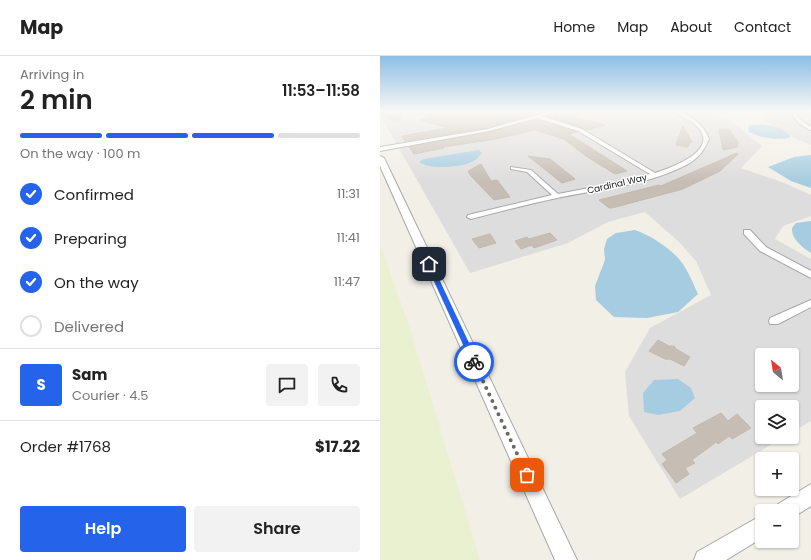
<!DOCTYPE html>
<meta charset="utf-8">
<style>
body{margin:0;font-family:Poppins,sans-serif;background:#f2f2f2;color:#222;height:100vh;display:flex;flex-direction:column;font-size:15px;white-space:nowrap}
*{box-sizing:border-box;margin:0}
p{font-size:13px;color:#767676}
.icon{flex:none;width:22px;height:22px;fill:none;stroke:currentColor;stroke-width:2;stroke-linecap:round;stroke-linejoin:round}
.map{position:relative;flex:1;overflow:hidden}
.sheet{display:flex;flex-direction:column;background:#fff;width:380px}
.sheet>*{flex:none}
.needle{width:26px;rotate:330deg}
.tools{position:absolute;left:375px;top:292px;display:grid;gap:8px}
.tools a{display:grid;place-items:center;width:44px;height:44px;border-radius:4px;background:#fff;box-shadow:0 1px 3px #0004;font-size:20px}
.pin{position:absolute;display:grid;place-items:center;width:34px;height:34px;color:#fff;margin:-17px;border-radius:8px;box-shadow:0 2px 6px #0006}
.courier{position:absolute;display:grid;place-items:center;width:40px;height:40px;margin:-20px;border:3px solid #2563eb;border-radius:50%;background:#fff;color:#222;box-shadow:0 1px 5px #0007}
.summary em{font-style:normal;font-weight:600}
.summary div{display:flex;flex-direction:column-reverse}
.summary{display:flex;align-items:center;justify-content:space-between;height:68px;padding:0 20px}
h1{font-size:26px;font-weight:600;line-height:30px}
.bar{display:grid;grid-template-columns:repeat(4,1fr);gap:6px 4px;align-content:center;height:48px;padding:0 20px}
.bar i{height:5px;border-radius:3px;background:#e0e0e0}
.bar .selected{background:#2563eb}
.bar p{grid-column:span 4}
.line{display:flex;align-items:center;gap:10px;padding:0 20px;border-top:1px solid #e0e0e0}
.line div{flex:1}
.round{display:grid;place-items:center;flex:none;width:42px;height:42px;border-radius:4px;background:#f2f2f2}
ol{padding:0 20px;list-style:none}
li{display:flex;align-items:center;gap:12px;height:44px}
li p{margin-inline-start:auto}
li .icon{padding:4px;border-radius:50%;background:#2563eb;color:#fff;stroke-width:4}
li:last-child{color:#767676}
li i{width:22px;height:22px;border:2px solid #e0e0e0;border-radius:50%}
.primary-button{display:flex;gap:8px;margin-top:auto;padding:8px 20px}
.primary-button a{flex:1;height:46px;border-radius:4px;background:#2563eb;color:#fff;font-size:16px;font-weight:600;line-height:46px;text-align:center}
.primary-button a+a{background:#f2f2f2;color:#222}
header{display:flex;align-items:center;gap:24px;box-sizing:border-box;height:56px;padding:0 20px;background:#fff;border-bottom:1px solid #e0e0e0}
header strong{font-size:19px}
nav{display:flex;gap:22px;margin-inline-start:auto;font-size:14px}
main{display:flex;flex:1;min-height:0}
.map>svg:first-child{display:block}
.residential{fill:#dedddd;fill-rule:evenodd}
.farmland{fill:#eaf1d1}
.water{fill:#a5cce1}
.building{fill:#c6beb5;stroke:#c4b8a8}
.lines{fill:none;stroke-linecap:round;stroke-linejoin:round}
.minor-casing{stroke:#a7a7a7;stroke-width:2}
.tertiary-casing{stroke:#a7a7a7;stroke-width:2}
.minor{fill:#fff;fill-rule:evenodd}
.tertiary{fill:#fff;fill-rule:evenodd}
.route{fill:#2563eb}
.done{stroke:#696865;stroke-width:4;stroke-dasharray:0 7.2}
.labels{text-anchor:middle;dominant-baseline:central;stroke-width:3;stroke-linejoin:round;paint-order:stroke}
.far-street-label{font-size:9px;fill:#202020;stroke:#fff}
</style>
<header>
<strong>Map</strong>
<nav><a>Home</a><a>Map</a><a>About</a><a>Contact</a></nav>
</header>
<main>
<section class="sheet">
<div class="summary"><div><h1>2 min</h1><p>Arriving in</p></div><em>11:53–11:58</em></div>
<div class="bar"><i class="selected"></i><i class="selected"></i><i class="selected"></i><i></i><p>On the way · 100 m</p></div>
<ol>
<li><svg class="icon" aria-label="check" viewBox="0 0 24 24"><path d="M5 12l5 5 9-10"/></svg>Confirmed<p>11:31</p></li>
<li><svg class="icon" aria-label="check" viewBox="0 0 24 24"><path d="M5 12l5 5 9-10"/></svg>Preparing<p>11:41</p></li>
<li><svg class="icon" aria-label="check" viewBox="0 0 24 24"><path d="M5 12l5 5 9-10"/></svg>On the way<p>11:47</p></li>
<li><i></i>Delivered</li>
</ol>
<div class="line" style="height:72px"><b class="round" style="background:#2563eb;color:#fff">S</b><div><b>Sam</b><p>Courier · 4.5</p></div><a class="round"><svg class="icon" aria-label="chat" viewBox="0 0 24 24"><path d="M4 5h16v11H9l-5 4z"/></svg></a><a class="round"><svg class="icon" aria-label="phone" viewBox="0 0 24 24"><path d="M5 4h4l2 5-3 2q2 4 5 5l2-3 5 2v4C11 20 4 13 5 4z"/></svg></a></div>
<div class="line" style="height:52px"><div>Order #1768</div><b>$17.22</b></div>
<div class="primary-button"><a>Help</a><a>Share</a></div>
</section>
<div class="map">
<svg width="431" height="504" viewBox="0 0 431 504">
<rect width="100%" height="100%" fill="#f1efe6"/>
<path class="residential" d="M0,55H327L350,64L382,90L361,112L404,127L431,139V160L403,170L395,183L431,203V365L412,376V351H382V381H404L300,443L249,360L245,316L270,272L331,239L316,205L299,186L265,156L228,166L188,187L90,217L0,59ZM382,299H412V329H382Z
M382,55H431V89L419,84L387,66Z"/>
<path class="farmland" d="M0,188L29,270L100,504H0Z"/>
<path class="water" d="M2,55H24L19,65C10,67 6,62 2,55Z
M370,69C384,68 402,69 411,81C398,85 381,82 369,76L368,71Z
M99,94L102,97C100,99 98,103 95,104C84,112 50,114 39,106L44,103Z
M431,99V132L411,125L388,111L414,101Z
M431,165V197C423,192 411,183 412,172L416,167Z
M255,174C271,180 287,190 299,203C307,212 313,227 318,238L298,256L267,262L234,261L216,244L215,230L225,204L224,193L227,183L236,177Z
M298,323L311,332L315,342L300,355L278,359L264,356L263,337L274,324Z"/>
<path class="building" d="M43,55H88V58L98,59L106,55L118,57V55H163L108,72L25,85L22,80L68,72L40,64L52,61L43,59Z
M179,55H206L193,61L226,69L207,74L167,60Z
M157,64L197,76L189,78L247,115L235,118L206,100L184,83L155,74L116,83L63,91L64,92L34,98L29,91L109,76Z
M303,70L312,86H310L308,91L296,89Z
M339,73H349L358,86L357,91L343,94Z
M357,97L358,98L340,115L303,133L232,152H229L219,144L279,129L281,130Z
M148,100L170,103L195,123L182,127Z
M101,108L111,125L117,124L130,141L114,144L91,120L88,115Z
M170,177L177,184L154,192L152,189L141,193L135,185L147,181L149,183Z
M110,178L116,187L99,192L92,183Z
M278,284L289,290H294L296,293L310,301L304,310L290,303H285L269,295Z
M341,357L348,365L357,358L371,372L352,383L349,380L338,388L336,386L312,404L315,407L305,412L309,418L296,427L282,408L287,404L282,398L317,377L313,372Z"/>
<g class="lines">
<defs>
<path id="minor" d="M170,55H178L162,60L202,73L275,117C290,112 336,96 320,74C313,64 301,61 291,55C307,55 324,68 329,83C324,94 319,102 308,108C269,129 220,133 177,142C148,148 119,156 91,163L87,161L88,159L172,139L147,116L131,113V111L151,114L178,138L235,127L270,118L198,75L157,62L109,75L0,95V91L108,73Z
M413,55H417V61L431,71V74C423,71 413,65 413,55Z
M364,174H370L386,191L431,215V222L380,195L364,178Z
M431,244V251L398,268H390L389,265L390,262Z"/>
<path id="tertiary" d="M0,100L4,102L197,504H175L0,110Z
M431,428V450L412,462V455H395L398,448Z
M382,459V482L346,504H314L317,496Z"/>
</defs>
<use href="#minor" class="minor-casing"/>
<use href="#tertiary" class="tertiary-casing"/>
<use href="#minor" class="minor"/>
<use href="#tertiary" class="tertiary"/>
</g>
<linearGradient id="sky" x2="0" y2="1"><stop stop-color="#8dbee5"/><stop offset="0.44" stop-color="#f9f8f4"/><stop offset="1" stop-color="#f9f8f4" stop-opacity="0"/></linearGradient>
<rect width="431" height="126" fill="url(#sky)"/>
<path class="route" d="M49,206L52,208L98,306L97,308H92L91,306L46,208Z"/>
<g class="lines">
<path class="done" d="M94,306L147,419"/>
</g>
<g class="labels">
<g class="far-street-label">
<text transform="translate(237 128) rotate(-13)">Cardinal Way</text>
</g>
</g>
</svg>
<div class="tools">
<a><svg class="needle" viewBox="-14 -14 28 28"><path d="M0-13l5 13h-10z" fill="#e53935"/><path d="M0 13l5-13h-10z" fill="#767676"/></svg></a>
<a><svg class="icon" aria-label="layers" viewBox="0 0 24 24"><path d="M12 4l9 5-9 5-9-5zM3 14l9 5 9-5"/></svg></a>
<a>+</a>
<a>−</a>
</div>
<div class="pin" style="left:147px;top:419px;background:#ea580c"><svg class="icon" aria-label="bag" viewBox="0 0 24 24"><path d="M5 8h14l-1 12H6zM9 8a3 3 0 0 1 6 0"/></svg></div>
<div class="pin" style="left:49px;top:208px;background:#1f2937"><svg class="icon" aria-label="home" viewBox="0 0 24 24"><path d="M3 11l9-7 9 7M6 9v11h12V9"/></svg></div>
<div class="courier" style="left:94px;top:306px"><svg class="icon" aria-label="bike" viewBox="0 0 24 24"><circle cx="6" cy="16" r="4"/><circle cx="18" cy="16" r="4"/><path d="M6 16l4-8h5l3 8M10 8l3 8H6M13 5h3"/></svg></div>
</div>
</main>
